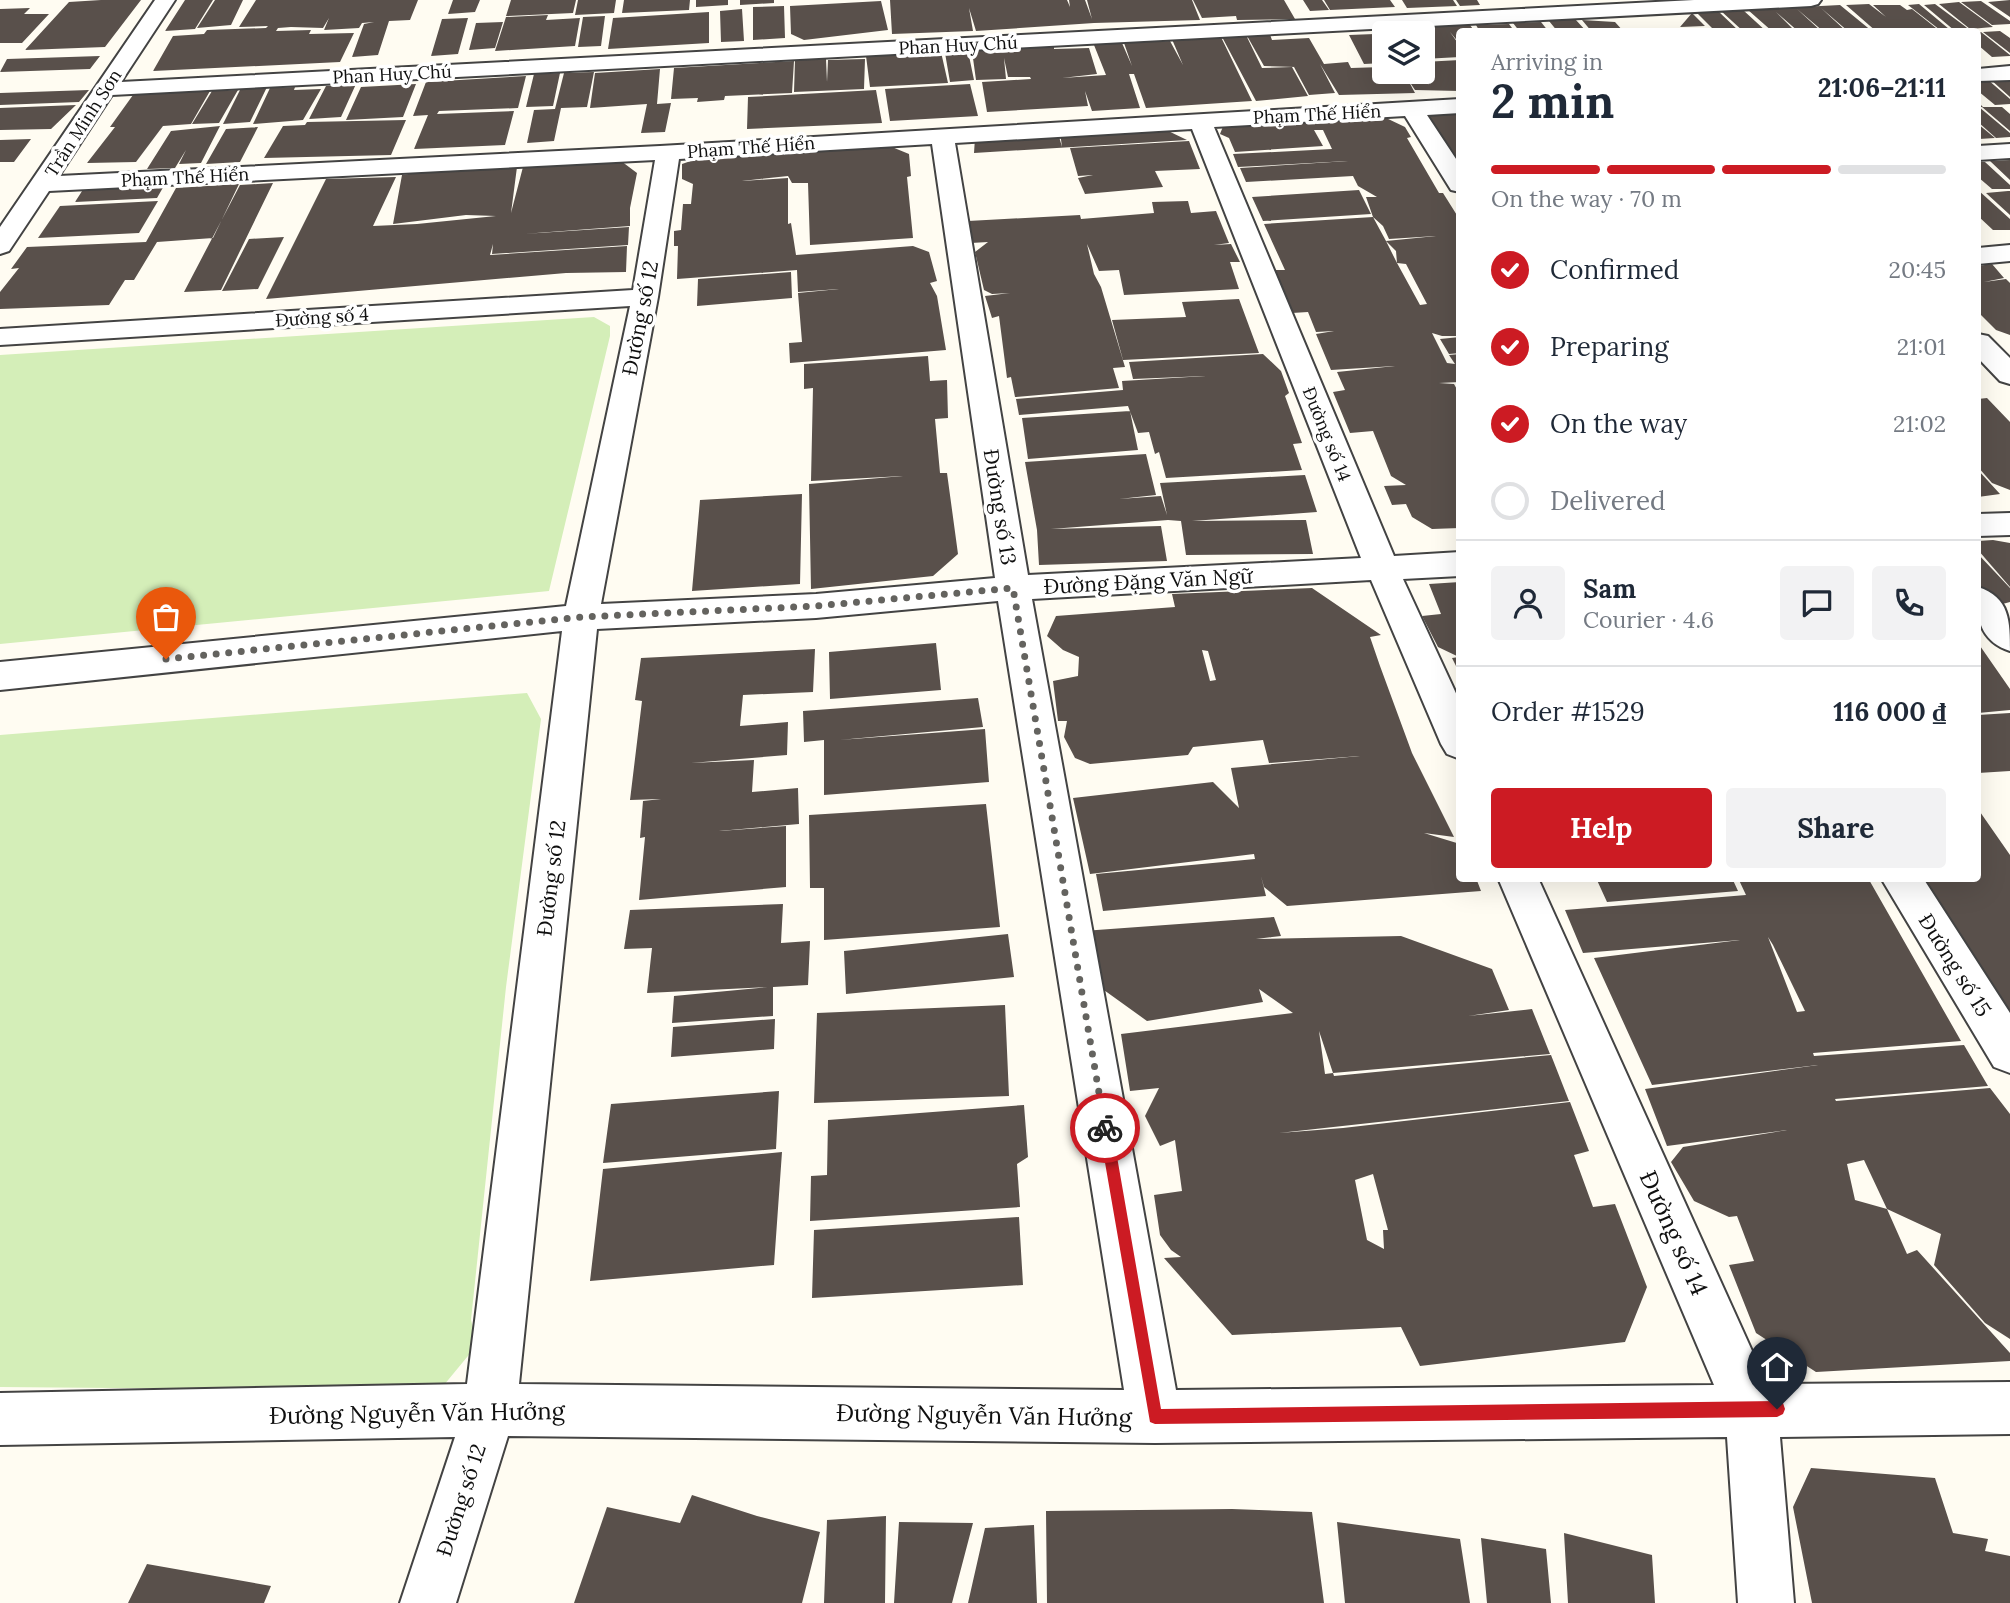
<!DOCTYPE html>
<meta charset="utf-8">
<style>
body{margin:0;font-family:Lora,serif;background:#f2f2f3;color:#1f2937;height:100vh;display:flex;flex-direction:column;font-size:26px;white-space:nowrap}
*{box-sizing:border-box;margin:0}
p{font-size:23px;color:#747a83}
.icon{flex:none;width:38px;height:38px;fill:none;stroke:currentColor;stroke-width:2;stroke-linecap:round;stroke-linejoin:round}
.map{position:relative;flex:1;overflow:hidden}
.details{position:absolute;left:1456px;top:28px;width:525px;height:854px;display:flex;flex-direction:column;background:#fff;border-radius:7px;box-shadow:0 7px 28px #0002}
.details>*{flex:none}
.fabs{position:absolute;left:1372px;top:21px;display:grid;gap:14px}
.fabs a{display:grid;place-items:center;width:63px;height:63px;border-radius:7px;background:#fff;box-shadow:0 7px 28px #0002;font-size:35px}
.pin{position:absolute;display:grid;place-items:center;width:60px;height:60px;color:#fff;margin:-72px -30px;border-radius:50% 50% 50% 0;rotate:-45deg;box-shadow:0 0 7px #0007}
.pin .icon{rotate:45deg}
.courier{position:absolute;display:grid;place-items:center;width:70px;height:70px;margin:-35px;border:5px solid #cc1b23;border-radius:50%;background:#fff;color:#222;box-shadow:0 2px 9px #0007}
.summary em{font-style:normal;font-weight:800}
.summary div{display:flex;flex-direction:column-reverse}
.summary{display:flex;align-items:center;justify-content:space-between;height:119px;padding:0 35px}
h1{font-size:46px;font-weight:800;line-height:52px}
.bar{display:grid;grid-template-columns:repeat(4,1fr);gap:10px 7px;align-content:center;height:84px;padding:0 35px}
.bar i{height:9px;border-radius:5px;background:#e0e1e3}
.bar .selected{background:#cc1b23}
.bar p{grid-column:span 4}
.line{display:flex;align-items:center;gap:18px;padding:0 35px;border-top:2px solid #e0e1e3}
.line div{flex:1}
.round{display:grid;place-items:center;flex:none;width:74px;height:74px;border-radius:7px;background:#f2f2f3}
ol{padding:0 35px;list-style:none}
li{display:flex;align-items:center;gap:21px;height:77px}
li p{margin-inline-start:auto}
li .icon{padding:7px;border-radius:50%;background:#cc1b23;color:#fff;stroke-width:4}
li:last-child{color:#747a83}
li i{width:38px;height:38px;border:4px solid #e0e1e3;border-radius:50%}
.button{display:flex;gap:14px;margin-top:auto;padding:14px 35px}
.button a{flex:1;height:80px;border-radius:7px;background:#cc1b23;color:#fff;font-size:28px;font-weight:800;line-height:80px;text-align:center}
.button a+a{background:#f2f2f3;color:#1f2937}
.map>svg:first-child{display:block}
.green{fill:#d4eeb8}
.building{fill:#59504b;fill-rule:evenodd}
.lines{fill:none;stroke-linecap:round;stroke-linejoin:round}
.street-casing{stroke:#434343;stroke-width:4}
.street{fill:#fff;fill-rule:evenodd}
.route{fill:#cc1b23}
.done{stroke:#64635f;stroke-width:7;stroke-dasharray:0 12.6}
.labels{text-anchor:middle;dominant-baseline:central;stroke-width:7;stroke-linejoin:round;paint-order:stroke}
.far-street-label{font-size:18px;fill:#101010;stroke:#fff}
.street-label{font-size:21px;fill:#101010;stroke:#fff}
.near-street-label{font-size:24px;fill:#101010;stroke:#fff}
</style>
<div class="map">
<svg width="2010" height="1603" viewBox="0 0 2010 1603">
<rect width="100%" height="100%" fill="#fffcf2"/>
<path class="green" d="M594,317L610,326V336L549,591L0,644V355Z
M527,693L541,719L506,987L471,1320L477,1345L439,1391L0,1387V735Z"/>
<path class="building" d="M101,0H141L105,47L25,50L69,2Z
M185,0H213L195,29L165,31Z
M215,0H243L231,25L197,28Z
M256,0H418L410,20L389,21L378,55L352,57L364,24L374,22L362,23L359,28L324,30L329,18L323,28L291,27L278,28L276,31L311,30L309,34L354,33L340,62L153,71L173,36L204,34L207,30L266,28L268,26L239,27Z
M453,0H480L475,12L448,14Z
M511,0H576L573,13L506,16Z
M578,0H616L614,13L575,15Z
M624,0H690L689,10L622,13Z
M696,0H728V5L696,7Z
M740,0H774V3L740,5Z
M890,0H1067L1070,7L1069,0H1085L1092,19L1087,0H1192L1200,20L1094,23L976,31L969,8L973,31L892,34Z
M1193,0H1284L1295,19L1237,20L1236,16L1202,18Z
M1303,0H1322L1329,10L1310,11Z
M1324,0H1390L1395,7L1330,10Z
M1402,0H1453L1457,6L1407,8Z
M1456,0H1477L1480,5L1460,6Z
M2010,0V17L1988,2Z
M881,1L888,30L804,40L791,34L790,6Z
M1981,1L2010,21V24L1992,25L1961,2Z
M1959,2L1993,27L1970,29L1939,4Z
M1869,4L1886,17L1873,5H1900L1907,10L1912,9L1936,28L1877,32L1846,5Z
M1919,4L1949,29L1940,30L1908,5Z
M1935,4L1966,27L1969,30L1955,31L1924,5Z
M1840,5L1873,32H1849L1821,8L1847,32H1824L1797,9L1822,32H1799L1776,12L1796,32H1773L1748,10Z
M784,6L785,38L753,40V7Z
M30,8L24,14H49L22,43H0V9Z
M742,9L744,41L721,42L720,11Z
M1743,10L1767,32H1744L1721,11Z
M1718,11L1740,32H1716L1696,12Z
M709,12V43L608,49L613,18Z
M1692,13L1705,26L1680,27Z
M548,15L546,20L580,18L575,46L495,51L506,17Z
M605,16L601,46L578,47L583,17Z
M468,18L458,54L431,56L442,19Z
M1575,19L1587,32H1558L1549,21Z
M1582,20L1615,22L1624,32H1592Z
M503,22L495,48L469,50L476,23Z
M1541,22L1549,32H1520L1513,23Z
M1509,24L1515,32H1480L1476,25Z
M1470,25L1475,32H1460V44L1450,32L1460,46V57L1423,59V33H1384V49L1380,43L1384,51V63L1364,64L1349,35L1375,34L1373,31L1390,29Z
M2000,31L2010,38V53L1983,32Z
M1269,32L1272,40L1309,38L1324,64L1348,62L1351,68L1383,67L1384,72H1419L1429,85L1421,72L1423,62L1460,60V91L1415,90L1407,78L1415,93L1339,95L1320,64L1335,93L1309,95L1294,67H1296L1264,66L1246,34Z
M1981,32L2010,55V56L1992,57L1978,45V33Z
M1245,33L1262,68L1292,67L1308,96L1256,101L1221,35Z
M1220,35L1252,101L1146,108L1134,74H1129L1140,108L1092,111L1085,91L1088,106L987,112L982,82L1031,79L1030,77H1008L1004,58L1006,79L976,80L972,51L1054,47V49L1089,48L1097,74L1062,78L1106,75L1094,45L1122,43L1132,66L1124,43L1170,41L1183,65L1171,37Z
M968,51L974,80L950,82L945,53Z
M941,52L948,83L870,87L866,56Z
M100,56L90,69L0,72L7,59Z
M826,59L827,82L828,60L865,59L864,89L794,92L795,60Z
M794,61L792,93L725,96L724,100L697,102L698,98L671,99L674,68Z
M660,69L657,104L671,103L665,132L641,133L647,104L590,108L595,73Z
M594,72L587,107L561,108L554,141L527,143L534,110L555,109L564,73Z
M560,73L553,106L526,107L534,74Z
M526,76L518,108L439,111L437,114L514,111L505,145L414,149L428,115L413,116L426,82Z
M2010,78V97L1990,79Z
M1987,79L2010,99V104L1995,105L1978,91V80Z
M356,84L341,117L309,119L326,86Z
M416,84L403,117L346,120L361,87Z
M970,84L978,116L890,121L885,89Z
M267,87L250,122L223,124L241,88Z
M295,87L294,90L321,89L303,120L253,124L270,88Z
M89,90L79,102L0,105V93Z
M238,90L219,123L192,124L212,91Z
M876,90L882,123L747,129L748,97Z
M210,91L191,124L163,126L136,162L87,163L115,127H110L133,95Z
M1978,102L1983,107H1979L2010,133V137L1996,138L1978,122Z
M76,105L51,129L0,130V108Z
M1982,107H2002L2010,114V131Z
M1460,111V166L1425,114Z
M1384,117L1405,127L1411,137L1407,138L1439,193H1443L1460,220V336H1442L1432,333L1447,363L1455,364L1449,355L1460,354V382L1439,383L1454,384L1460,395V528L1432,529L1412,517L1406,504L1392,505L1384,486L1406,485L1391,476L1373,431L1350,433L1333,392L1345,390L1337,372L1395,366L1331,370L1316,334L1334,331L1316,332L1308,312L1292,313L1275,270H1285L1264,224L1373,217L1366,197H1377L1358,186L1353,176L1246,182L1240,168L1348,161L1238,167L1233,154L1332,149L1323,130H1314L1323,146L1235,152L1229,138L1220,134L1224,124ZM1373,217L1383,226L1389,239L1436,236L1386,241ZM1386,241L1396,251L1397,263L1406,264L1427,304L1420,305L1397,263Z
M406,120L391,155L264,158L283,126L305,125L307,122Z
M1978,124L1995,138L1979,139Z
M220,126L201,163L179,164L186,150L175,168L147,169L171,131Z
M258,127L240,162L206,164L226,129Z
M1162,128L1187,140L974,153L975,138L1058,133L1062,147L1060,132Z
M31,139L14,162H0V140Z
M1189,141L1200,169L1155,171L1163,187L1085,194L1078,178L1093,175L1078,176L1070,148Z
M887,145L909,154L911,176L907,177L913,238L810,245L808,183H792L788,176L742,181L788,178V224L791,223L796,255L913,246L929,252L937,281L930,283L937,296L946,350L790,363L789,343L802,342L798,293L839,289L798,292L797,270L677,279L678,246H674V231L681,230L683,204H691L693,184L682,179V164L711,154Z
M2010,160V180L1990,161Z
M621,161L637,173L630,208V226L523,234L629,227L628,245L492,254L493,244L490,255L627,246L626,272L566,273L266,299L326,179L396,177L373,226L417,224L496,216L466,215L393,224L402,175L434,170L517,167L511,213L523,167Z
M1978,162H1985L2010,185V189H1992L1978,177Z
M273,183L221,290L184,292L240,185Z
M165,184L157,198L75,202L84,188Z
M239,184L213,238L157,242L134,280H125L109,305L0,309V292L19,268L11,269L27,247L146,242L176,188Z
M1359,190L1371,214L1263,221L1252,197Z
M1978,190L2010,219V230H1993L1978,216Z
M2010,191V215L1986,193L2008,191Z
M158,201L139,233L38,238L60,206Z
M1188,201L1191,213L1216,211L1229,243L1214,245L1231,244L1240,262H1230L1239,289L1124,295L1119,270L1099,271L1087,244L1094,274L1101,287L1125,367L1113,368L1119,388L1015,397L1011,377L1007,378L999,316L992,318L985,296L1010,293L992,294L984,290L975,252L988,242L971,243L968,221L1080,215L1081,219L1154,213L1152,202Z
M284,237L258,289L222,291L249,239Z
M1992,264L2004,278L1984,282L2006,279L2010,283V335L1996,330L1978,312V266Z
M791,272L792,298L697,306L698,279Z
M1239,299L1259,353L1123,360L1112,320L1186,317L1182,302Z
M1460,337V353L1449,354L1440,339Z
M1263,354L1281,371L1289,393L1285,396L1302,443L1293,444L1302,470L1166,478L1159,452L1155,454L1149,432L1138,433L1128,406L1019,415L1016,399L1123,390L1122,381L1206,376L1133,379L1129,362Z
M928,356L930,381L947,380L948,418L935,419L940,473H947L958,554L933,576L811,589L809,484L903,476L811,481L813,388L804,389V364Z
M1987,398L2010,422V490L1992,483L1978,467V399Z
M1130,411L1138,450L1028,459L1022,418Z
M1146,454L1156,495L1119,499L1161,496L1167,515L1160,483L1305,475L1317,512L1192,521L1306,520L1313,554L1186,555L1181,521L1168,520L1051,529L1161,526L1167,561L1039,565L1037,530L1025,462Z
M1978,470L2000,494L1978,497Z
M802,494L800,584L692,591L700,500Z
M1993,540L2010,543V587L1978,550V541Z
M1978,554L2010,588V602L1995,606L1978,585Z
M1460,582V674L1452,658L1459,657L1438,647L1422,616L1441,614L1429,584Z
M1312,588L1381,635L1370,637L1380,666L1412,753L1454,837L1424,833L1460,844V878H1476L1481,891L1287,906L1264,887L1261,876L1266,896L1103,911L1096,874L1255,859L1254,854L1090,874L1073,798L1213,782L1239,808L1231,768L1360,756L1269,763L1263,740L1193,747L1188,755L1090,764L1075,758L1064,737L1067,721H1058L1053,681L1078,676L1079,657L1063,650L1047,636L1056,616L1175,607L1172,594ZM1202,650L1208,651L1216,680L1210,681Z
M936,643L941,690L830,699L829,652Z
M1978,643L2010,689V710L1978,713Z
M815,649L813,692L743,695L740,726L788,722L787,755L691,763L754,760L752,792L798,788L799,824L719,831L786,826V887L639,900L645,837L640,838L643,801L661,799L630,800L642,701L635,700L641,658Z
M978,698L983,727L839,740L985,729L989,782L824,795V740L804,742L803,711Z
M2010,713V771L1978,773V715Z
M986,804L1000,927L824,940V888H810L809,815Z
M1978,809L2010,855V1015L1944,909L1940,910L1921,878H1978Z
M1596,878H1732L1738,891L1607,902Z
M1738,878H1868L1961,1041L1813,1053L1814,1056L1964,1045L1988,1086L1835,1099L1836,1101L1990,1088L2010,1114V1339L1985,1323L1934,1265L1941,1234L1887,1209L1907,1254L1917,1250L2010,1353V1361L1816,1372L1756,1333L1729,1265L1754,1261L1737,1216L1729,1217L1694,1201L1671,1162L1683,1147L1787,1130L1667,1146L1645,1089L1818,1065L1652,1085L1594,958L1740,940L1583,953L1565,910L1746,895ZM1768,937L1773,945L1805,1011L1797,1012ZM1864,1160L1887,1209L1855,1200L1847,1164Z
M783,904L781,943L810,941L808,985L773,987V1016L672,1023L674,996L768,987L647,993L652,948L624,949L630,910Z
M1274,917L1281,936L1256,939L1401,936L1492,969L1509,1010L1468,1016L1532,1009L1550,1054L1333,1073L1319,1031L1325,1074L1333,1073L1334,1076L1551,1055L1569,1101L1279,1133L1343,1128L1570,1102L1589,1151L1574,1155L1593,1207L1615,1204L1647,1287L1625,1342L1420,1366L1401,1327L1232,1335L1164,1258L1181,1257L1171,1250L1160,1235L1154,1195L1182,1191L1175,1140L1160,1146L1145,1116L1159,1088L1130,1091L1121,1034L1293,1013L1259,989L1263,1002L1147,1021L1090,980L1083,931ZM1373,1174L1388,1230H1383L1384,1249L1367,1240L1355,1180Z
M1008,934L1014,977L846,994L844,951Z
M1005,1005L1009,1096L814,1103L817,1013Z
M775,1019L774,1049L671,1057L673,1027Z
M779,1091L776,1149L603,1163L611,1104Z
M1024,1105L1028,1157L1017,1164L1020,1207L810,1221L811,1176L827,1175L828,1120Z
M782,1152L774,1265L590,1281L603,1169Z
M1019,1217L1023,1285L812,1298L814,1230Z
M1811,1468L1935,1478L1953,1533L1988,1539L1985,1551L2010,1556V1603H1812L1793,1507Z
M692,1495L757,1516L820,1532L802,1603H574L607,1507L680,1523Z
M1232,1509L1312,1512L1324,1603H1047L1046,1511Z
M886,1516L885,1603H824L827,1520Z
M899,1522L973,1523L952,1603H894Z
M1337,1522L1460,1539L1470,1603H1345Z
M1034,1525L1037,1603H968L985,1528Z
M1564,1533L1652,1555L1655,1603H1568Z
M1481,1538L1546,1549L1551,1603H1487Z
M147,1564L271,1586L264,1603H128Z"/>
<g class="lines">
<defs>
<path id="street" d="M155,0H175L121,82L1694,0H1821L1818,4L1811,6L112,95L59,176L660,146L1460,99V113L1427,115L1460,165V192L1451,190L1405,116L1214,127L1394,556L1460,552V576L1403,579L1460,702V759L1447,754L1441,744L1371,580L1032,599L1176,1390L1714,1385L1498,878H1538L1767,1384L2010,1382V1434L1780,1437L1794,1603H1738L1727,1437L1155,1443L508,1436L456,1603H400L455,1437L0,1445V1393L467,1384L562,631L0,690V662L566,606L630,306L0,345V329L633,290L655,160L49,191L9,251L0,254V227ZM1192,129L1361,558L1028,575L955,143ZM932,144L995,578L816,594L601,604L658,297L679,159ZM998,601L1124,1390L519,1384L597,629L816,618Z
M2010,66V80L1978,81V69Z
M2010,144V158L1978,160V146Z
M2010,245V261L1978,264V248Z
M1978,334L1988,336L2010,358V384L2000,381L1978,358Z
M2010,513V535L1978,536V514Z
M1978,587C2010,597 2010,622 2010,651C1979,641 1975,615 1978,587Z
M1881,878H1923L2010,1013V1073L1994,1067Z"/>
</defs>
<use href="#street" class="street-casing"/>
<use href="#street" class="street"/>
</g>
<path class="route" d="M1105,1121L1112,1128L1161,1409L1777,1401L1783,1403L1785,1409L1783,1414L1777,1417L1155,1424L1150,1422L1099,1128Z"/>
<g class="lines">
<path class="done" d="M166,659L581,617L816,606L1013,588L1105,1128"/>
</g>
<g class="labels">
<g class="far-street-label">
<text transform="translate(958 45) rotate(-3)">Phan Huy Chú</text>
<text transform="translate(392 74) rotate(-3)">Phan Huy Chú</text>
<text transform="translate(1317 114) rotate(-3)">Phạm Thế Hiển</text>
<text transform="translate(83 123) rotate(-57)">Trần Minh Sơn</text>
<text transform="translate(751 147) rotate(-4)">Phạm Thế Hiển</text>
<text transform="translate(185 177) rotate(-3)">Phạm Thế Hiển</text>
<text transform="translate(322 317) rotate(-4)">Đường số 4</text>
<text transform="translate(1327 434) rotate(68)">Đường số 14</text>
</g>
<g class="street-label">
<text transform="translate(640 318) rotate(-79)">Đường số 12</text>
<text transform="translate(1000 507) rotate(81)">Đường số 13</text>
<text transform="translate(1148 581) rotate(-3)">Đường Đặng Văn Ngữ</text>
<text transform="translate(551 878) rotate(-83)">Đường số 12</text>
<text transform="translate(1955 965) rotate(58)">Đường số 15</text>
<text transform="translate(461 1500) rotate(-72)">Đường số 12</text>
</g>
<g class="near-street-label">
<text transform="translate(1674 1233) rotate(66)">Đường số 14</text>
<text transform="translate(417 1413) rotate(-1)">Đường Nguyễn Văn Hưởng</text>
<text transform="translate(984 1415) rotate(1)">Đường Nguyễn Văn Hưởng</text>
</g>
</g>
</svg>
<div class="fabs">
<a><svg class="icon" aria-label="layers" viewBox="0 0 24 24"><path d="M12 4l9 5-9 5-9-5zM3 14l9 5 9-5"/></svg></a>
</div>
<div class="pin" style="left:166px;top:659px;background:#ea580c"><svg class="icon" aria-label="bag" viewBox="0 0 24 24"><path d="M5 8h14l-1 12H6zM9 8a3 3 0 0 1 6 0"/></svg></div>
<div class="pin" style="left:1777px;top:1409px;background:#1f2937"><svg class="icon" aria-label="home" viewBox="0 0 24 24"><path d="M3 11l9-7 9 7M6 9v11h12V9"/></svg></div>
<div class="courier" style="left:1105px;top:1128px"><svg class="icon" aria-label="bike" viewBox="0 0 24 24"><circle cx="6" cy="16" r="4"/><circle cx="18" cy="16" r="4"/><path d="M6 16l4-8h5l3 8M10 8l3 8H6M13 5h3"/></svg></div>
<section class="details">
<div class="summary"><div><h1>2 min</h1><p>Arriving in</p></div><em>21:06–21:11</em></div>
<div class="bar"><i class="selected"></i><i class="selected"></i><i class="selected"></i><i></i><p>On the way · 70 m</p></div>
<ol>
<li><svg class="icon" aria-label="check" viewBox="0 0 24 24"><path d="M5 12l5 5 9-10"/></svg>Confirmed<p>20:45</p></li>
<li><svg class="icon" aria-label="check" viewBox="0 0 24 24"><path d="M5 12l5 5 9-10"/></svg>Preparing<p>21:01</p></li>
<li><svg class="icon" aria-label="check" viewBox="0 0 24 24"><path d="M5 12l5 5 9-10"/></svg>On the way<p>21:02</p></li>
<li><i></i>Delivered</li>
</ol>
<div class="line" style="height:126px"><a class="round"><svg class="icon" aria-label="person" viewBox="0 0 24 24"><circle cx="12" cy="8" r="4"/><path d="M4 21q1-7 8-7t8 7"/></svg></a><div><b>Sam</b><p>Courier · 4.6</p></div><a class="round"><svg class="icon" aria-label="chat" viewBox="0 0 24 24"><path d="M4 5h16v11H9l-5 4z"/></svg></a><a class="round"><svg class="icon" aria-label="phone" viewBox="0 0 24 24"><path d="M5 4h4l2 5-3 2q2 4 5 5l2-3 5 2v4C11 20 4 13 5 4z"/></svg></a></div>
<div class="line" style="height:91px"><div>Order #1529</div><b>116 000 ₫</b></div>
<div class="button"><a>Help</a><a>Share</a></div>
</section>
</div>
